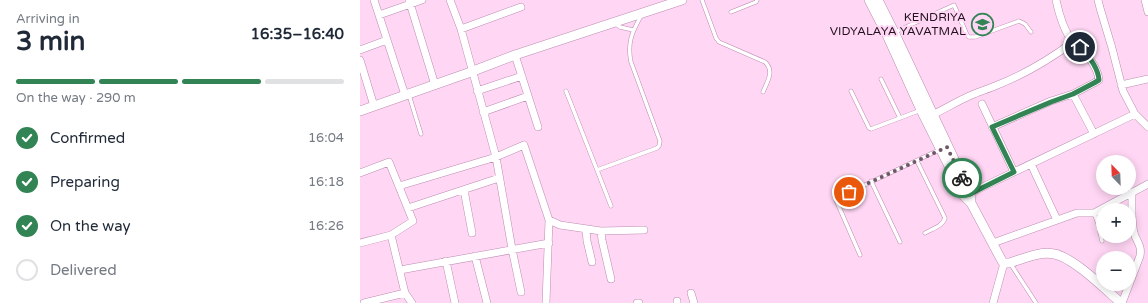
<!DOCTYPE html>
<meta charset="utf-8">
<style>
body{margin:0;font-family:"Varela Round",sans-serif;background:#f2f2f3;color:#1f2937;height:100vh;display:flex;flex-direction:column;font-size:15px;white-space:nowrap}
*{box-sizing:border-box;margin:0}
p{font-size:13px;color:#747a83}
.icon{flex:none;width:22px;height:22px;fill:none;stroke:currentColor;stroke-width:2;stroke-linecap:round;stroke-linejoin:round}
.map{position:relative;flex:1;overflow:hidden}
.details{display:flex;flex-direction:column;background:#fff;width:360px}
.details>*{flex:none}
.needle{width:26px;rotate:337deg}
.buttons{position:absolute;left:736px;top:155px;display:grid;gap:8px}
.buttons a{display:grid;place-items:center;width:40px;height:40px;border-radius:50%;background:#fff;box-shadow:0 2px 10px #0003;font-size:20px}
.pin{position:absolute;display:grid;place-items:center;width:34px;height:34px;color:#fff;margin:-17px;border:2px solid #fff;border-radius:50%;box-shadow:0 1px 4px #0007}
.courier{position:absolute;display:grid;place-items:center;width:40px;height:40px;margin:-20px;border:3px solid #328455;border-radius:50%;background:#fff;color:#222;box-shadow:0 1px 5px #0007}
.overview em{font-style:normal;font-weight:700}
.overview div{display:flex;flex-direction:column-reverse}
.overview{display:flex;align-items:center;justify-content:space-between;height:68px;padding:0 16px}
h1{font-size:26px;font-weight:700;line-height:30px}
.bar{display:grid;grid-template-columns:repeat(4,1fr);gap:6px 4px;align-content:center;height:48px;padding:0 16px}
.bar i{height:5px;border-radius:3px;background:#e0e1e3}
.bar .on{background:#328455}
.bar p{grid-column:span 4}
ol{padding:0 16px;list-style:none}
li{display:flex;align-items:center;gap:12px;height:44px}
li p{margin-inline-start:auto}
li .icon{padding:4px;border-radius:50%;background:#328455;color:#fff;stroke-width:4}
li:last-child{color:#747a83}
li i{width:22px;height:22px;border:2px solid #e0e1e3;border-radius:50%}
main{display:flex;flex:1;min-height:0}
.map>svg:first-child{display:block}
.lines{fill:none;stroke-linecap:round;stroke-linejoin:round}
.service-casing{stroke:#bc8db0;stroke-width:4.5}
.minor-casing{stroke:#bc8db0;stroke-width:8}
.tertiary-casing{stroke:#bc8db0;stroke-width:10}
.service{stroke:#fff;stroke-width:3.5}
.minor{stroke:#fff;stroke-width:7}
.tertiary{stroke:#fff;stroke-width:9}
.done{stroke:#6f5669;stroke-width:4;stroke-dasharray:0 7.2}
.route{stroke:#328455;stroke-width:5}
.labels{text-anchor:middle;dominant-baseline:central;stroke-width:4;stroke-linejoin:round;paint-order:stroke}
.poi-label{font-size:12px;fill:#22111e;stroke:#ffd6f4;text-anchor:end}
</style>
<main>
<section class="details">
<div class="overview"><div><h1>3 min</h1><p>Arriving in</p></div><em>16:35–16:40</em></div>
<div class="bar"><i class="on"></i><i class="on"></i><i class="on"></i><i></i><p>On the way · 290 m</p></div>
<ol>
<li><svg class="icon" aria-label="check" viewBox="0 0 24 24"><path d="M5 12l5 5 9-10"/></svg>Confirmed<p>16:04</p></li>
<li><svg class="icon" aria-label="check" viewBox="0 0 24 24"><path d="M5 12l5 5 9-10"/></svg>Preparing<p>16:18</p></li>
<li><svg class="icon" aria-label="check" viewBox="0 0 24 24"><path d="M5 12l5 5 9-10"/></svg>On the way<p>16:26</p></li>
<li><i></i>Delivered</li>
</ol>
</section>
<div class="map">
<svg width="788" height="303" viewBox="0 0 788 303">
<rect width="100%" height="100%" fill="#ffd6f4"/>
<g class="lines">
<defs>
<path id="service" d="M342,0L356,38L359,42L405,62C415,71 407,82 403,92
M371,12L396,2L397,0
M256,24L260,27L273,30
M535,32L594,5L607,35L609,37H615L659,21L665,24L671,32
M521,79L540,118
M206,91L237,170L297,148L299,146L300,141L271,62C267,43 272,32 281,16
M491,91L509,128L511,129L561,110
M49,95L61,134
M557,161L585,218C583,226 572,229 565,233
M237,170L251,206
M511,181L540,242
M734,213L738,224L742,241
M500,255L476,200L477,198L581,149
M650,263L676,303"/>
<path id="minor" d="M14,0L45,95
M49,0L75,85
M90,0L101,29L136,157L164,145L189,220L186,303
M785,0L788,12
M19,15L62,0
M101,29L161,7
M0,50L27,40
M155,55L178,127
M0,60L14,106
M761,85L788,79
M117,91L162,76
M713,94L734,134
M622,104L654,172
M123,112L168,96
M775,114L788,127
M570,116C585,109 599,100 614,94C621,91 628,89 635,86C663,75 689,60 713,42
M632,127L691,101L713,94L734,83L739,80C738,69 729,57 722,49C719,46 715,44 712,41C703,29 699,14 696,0
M671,164L697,220
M0,173L29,162L53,221L31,235
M39,186L136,157L152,249L161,292
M104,190L112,233
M606,195L775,114L763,91L752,48L740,8L738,0
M48,208L139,178
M189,220L200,225L241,231L284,230
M226,229L227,241L232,262
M241,231L242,240L251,279
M0,243L31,235L45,293L52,303
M633,243L717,213H734L788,184
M115,256L127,303
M86,261L95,303
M40,270L189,243
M331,293L334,303
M317,301V303
M4,303L45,293
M277,303H279
M633,303L644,263
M762,303L780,256C782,245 777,243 774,233C771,221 772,205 772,192"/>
<path id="tertiary" d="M509,0L527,35L561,110L604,196L611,203L642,261L644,263H649C663,259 679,251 694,254C713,257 746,290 761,303
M518,0L534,32L610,193L611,203
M0,111L108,73L155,55L322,0"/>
</defs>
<use href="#service" class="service-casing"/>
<use href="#minor" class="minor-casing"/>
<use href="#tertiary" class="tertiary-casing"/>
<use href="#service" class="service"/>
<use href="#minor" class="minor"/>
<use href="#tertiary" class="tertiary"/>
</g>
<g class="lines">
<path class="done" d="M489,192L587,147L602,178"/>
<path class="route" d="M602,178L610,194L654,172L632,127L691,102L713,94L734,83L739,80C738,68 728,55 720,47"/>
</g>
<defs>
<symbol id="school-ring" viewBox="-11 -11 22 22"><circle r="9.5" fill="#ffd6f4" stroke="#328455" stroke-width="1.5"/><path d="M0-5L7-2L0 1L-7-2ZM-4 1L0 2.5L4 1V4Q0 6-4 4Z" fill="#328455"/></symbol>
</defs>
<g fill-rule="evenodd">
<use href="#school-ring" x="610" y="12" width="25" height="25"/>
</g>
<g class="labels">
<g class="poi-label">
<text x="606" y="17">KENDRIYA<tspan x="606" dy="14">VIDYALAYA YAVATMAL</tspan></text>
</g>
</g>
</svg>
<div class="buttons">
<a><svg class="needle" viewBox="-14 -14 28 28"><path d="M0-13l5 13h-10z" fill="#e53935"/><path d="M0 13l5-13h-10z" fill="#747a83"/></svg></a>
<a>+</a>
<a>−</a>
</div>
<div class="pin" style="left:489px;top:192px;background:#ea580c"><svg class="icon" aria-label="bag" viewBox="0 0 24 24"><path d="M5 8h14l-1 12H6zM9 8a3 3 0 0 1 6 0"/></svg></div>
<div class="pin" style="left:720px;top:47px;background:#1f2937"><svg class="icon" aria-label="home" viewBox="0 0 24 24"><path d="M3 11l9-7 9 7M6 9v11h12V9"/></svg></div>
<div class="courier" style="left:602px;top:178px"><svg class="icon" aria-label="bike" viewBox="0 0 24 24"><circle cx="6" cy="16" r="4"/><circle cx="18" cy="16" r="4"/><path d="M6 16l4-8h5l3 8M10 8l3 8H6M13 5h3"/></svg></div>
</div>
</main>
